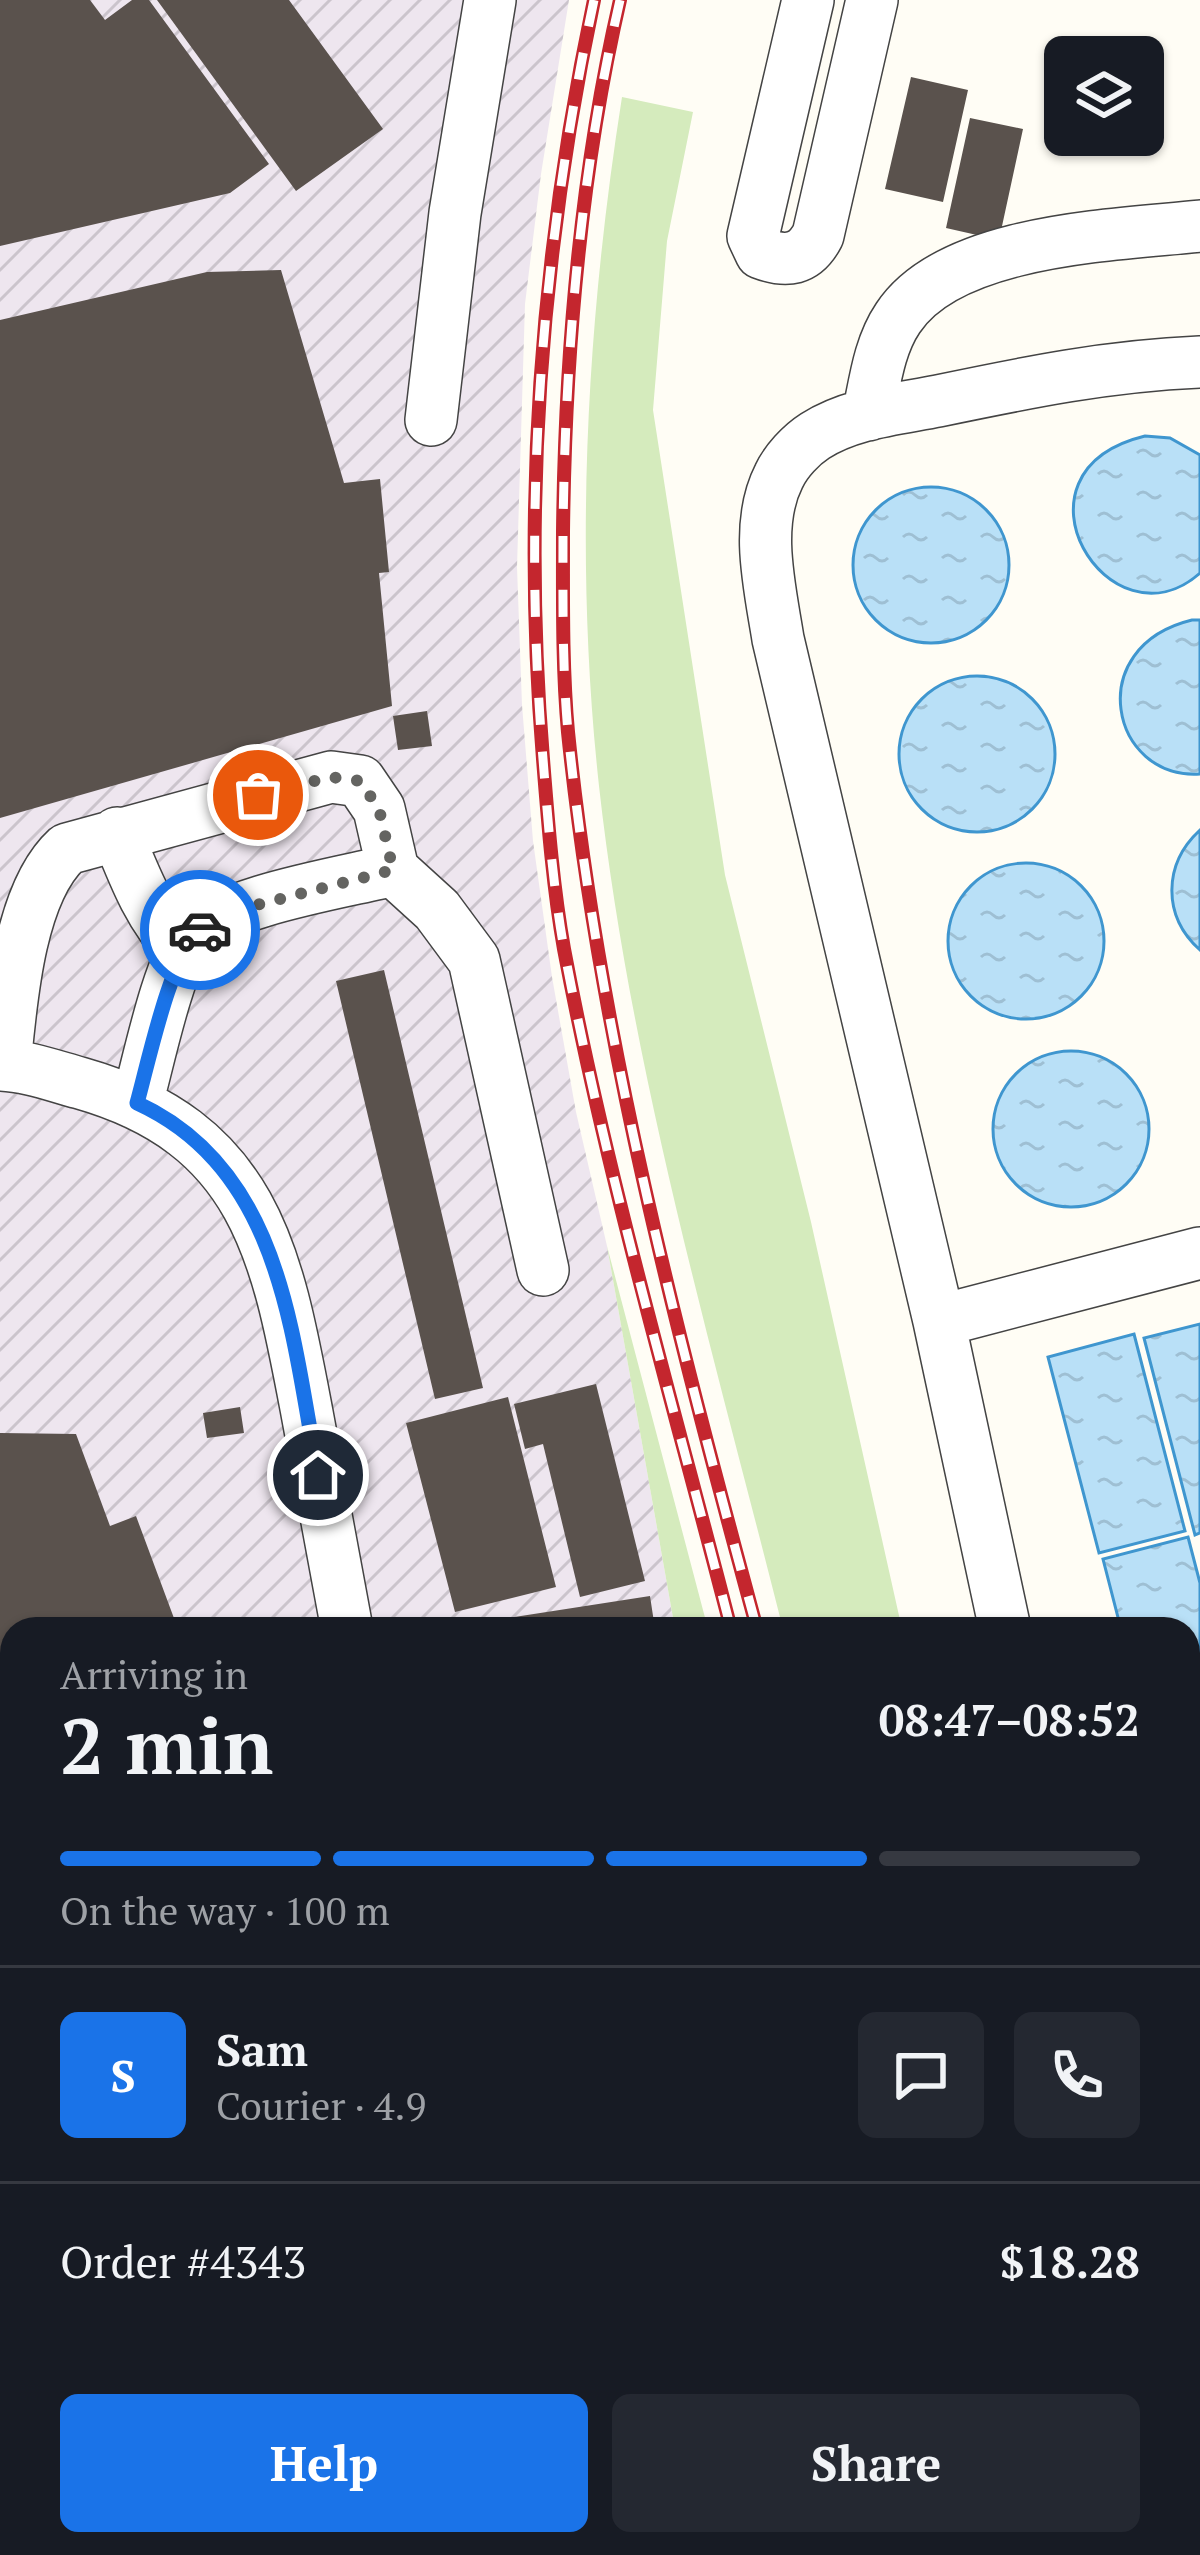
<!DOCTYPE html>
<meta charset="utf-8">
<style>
body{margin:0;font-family:"PT Serif",serif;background:#242831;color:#f1f3f6;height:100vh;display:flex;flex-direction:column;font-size:45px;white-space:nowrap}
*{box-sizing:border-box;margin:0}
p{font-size:39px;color:#9ea1a6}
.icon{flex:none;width:66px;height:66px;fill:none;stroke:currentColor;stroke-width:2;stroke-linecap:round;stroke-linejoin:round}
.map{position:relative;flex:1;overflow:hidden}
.side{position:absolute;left:0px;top:1617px;width:1200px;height:939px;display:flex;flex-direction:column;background:#171b24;border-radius:36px 36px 0 0;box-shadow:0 3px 9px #0004}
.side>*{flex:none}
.tools{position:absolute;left:1044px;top:36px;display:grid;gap:24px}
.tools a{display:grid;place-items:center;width:120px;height:120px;border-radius:18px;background:#171b24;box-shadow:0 3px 9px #0004;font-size:60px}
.pin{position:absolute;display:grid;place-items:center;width:102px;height:102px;color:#fff;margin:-51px;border:6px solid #fff;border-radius:50%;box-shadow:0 3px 12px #0007}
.courier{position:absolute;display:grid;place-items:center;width:120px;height:120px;margin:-60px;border:9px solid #1a73e8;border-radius:50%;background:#fff;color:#222;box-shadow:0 3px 15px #0007}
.head em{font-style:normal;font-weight:800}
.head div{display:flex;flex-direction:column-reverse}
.head{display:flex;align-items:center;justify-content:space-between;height:204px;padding:0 60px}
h1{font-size:78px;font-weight:800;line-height:90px}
.bar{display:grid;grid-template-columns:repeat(4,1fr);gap:18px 12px;align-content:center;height:144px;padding:0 60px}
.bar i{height:15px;border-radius:9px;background:#363941}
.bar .current{background:#1a73e8}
.bar p{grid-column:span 4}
.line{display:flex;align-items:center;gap:30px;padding:0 60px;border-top:3px solid #363941}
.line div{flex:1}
.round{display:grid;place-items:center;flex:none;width:126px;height:126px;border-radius:18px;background:#242831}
.cta{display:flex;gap:24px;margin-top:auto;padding:24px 60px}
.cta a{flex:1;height:138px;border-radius:18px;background:#1a73e8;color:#fff;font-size:48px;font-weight:800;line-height:138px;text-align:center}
.cta a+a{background:#242831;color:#f1f3f6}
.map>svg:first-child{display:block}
.industrial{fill:url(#industrial-furrows)}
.grass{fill:#d5ebbd}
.water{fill:url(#water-ripples);stroke:#3f96cf;stroke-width:3}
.building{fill:#5a524d}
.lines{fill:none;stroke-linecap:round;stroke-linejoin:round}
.minor-casing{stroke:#444;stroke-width:54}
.minor{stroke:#fff;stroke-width:51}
.rail-casing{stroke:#c4262e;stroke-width:14}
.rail{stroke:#fff;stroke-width:9;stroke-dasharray:27;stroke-linecap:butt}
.done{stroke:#646461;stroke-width:12;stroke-dasharray:0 21.6}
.route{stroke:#1a73e8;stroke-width:15}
</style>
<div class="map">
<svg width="1200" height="2555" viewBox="0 0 1200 2555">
<defs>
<pattern id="industrial-furrows" width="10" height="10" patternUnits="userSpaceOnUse" patternTransform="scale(3)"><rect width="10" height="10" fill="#eee6ef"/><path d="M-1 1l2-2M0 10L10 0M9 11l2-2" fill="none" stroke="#cbc4cc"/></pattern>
<pattern id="water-ripples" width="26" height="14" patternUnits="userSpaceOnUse" patternTransform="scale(3)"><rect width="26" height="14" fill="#b9e0f7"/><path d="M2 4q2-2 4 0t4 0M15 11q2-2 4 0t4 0" fill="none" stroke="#9ebfd3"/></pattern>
</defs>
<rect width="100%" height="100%" fill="#fffdf5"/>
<path class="industrial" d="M0,0H569L541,174L525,304L517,567L522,705L533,841L552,977L576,1112L607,1246L675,1629H12V2544H900L902,2555H0Z"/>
<path class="grass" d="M622,97L693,112L667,241L653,410L725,875L811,1222L902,1629H783C713,1351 631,1072 599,786C574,555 586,326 622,97Z
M607,1246L708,1629H675Z
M1018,2544H1115L1117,2555H1021Z"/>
<path class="water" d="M1145,436L1170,438L1200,455V573C1110,653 997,472 1145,436Z
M853 565a78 78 0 1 1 156 0a78 78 0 1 1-156 0Z
M1192,620H1200V774C1111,780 1081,647 1192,620Z
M899 754a78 78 0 1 1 156 0a78 78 0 1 1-156 0Z
M1200,830V950C1162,916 1163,864 1200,830Z
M948 941a78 78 0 1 1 156 0a78 78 0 1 1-156 0Z
M993 1129a78 78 0 1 1 156 0a78 78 0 1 1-156 0Z
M1200,1324V1533L1195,1535L1144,1338Z
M1134,1334L1185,1531L1099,1553L1048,1357Z
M1188,1537L1200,1583V1744L1188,1747V1629H1121L1103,1559Z
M1200,2034V2159L1188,2138V2058Z"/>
<path class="building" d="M0,0H90L105,20L132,0H149L269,164L230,193L0,246Z
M157,0H289L383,129L296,191Z
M911,77L968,90L943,202L885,189Z
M970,118L1023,129L999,240L946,228Z
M281,270L344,483L380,479L389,572L379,573L392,706L0,818V320L207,272Z
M427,711L432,746L398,750L393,716Z
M384,970L483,1388L435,1399L336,981Z
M596,1384L645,1581L580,1597L543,1444L525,1449L514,1404Z
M508,1397L556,1587L455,1612L406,1423Z
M240,1407L244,1433L207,1438L203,1413Z
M0,1433L76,1434L110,1526L136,1516L178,1629H12V2021L0,2025Z
M650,1596L655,1629H457V1626Z
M569,2544H767L769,2555H571Z
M779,2544H874V2546L824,2555H781Z"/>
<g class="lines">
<defs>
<path id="minor" d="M808,0L753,236L761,253C787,263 805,260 818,235L872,0
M868,415C875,382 879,346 898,318C950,239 1115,235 1200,226
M431,420L455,213L490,0
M117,833C134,876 150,918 183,951
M0,1065C27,1066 54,1076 80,1083C256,1133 277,1254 307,1413C320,1485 334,1557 347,1629
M5,1065C11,1002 19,893 67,849L331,777L360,781L379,809L393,870L437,910L474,960L543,1270
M137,1103C148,1064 168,964 192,936C223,901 346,882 393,870
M939,1321L1200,1253
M1005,1629L939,1321L778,639C770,588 754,525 779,476C786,461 801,445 815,436C851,413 897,409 938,401C1029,382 1107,366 1200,362
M1188,1898L1200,1895
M1188,2280L1200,2277
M1188,2441L1200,2473
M499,2544L501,2555"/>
</defs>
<use href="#minor" class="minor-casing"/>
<use href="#minor" class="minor"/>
<defs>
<path id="rail" d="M594,0C541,250 522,504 543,759C548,822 553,887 564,949C607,1178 673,1403 731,1629
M620,0C580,174 565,354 563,532C563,598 562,666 568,732C599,1037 677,1334 757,1629
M970,2544L973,2555
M995,2544L998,2555"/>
</defs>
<use href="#rail" class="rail-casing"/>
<use href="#rail" class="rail"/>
</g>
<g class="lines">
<path class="done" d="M200,930L245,908L393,870L379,809L360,781L331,777L258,795"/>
<path class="route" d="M200,930C171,953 148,1064 137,1103C283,1170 292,1337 318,1475"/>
</g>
</svg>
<div class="tools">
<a><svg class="icon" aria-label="layers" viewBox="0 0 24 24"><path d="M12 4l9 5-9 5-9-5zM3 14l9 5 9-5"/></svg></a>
</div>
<div class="pin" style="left:258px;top:795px;background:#ea580c"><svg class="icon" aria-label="bag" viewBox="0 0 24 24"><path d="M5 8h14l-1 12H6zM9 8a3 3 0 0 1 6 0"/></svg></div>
<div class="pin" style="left:318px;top:1475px;background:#1f2937"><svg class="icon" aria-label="home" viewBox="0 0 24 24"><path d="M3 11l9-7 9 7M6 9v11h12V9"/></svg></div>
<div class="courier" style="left:200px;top:930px"><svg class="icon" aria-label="car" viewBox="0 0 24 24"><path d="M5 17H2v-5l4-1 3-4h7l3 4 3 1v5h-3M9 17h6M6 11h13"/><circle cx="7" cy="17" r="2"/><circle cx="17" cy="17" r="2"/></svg></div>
<section class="side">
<div class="head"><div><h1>2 min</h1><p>Arriving in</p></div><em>08:47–08:52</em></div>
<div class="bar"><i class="current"></i><i class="current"></i><i class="current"></i><i></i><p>On the way · 100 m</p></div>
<div class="line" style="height:216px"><b class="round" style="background:#1a73e8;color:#fff">S</b><div><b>Sam</b><p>Courier · 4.9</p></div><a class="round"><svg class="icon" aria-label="chat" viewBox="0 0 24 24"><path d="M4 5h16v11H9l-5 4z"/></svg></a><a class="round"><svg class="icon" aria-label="phone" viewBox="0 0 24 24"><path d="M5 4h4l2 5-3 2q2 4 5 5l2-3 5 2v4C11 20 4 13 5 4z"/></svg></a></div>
<div class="line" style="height:156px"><div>Order #4343</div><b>$18.28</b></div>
<div class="cta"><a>Help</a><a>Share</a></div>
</section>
</div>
